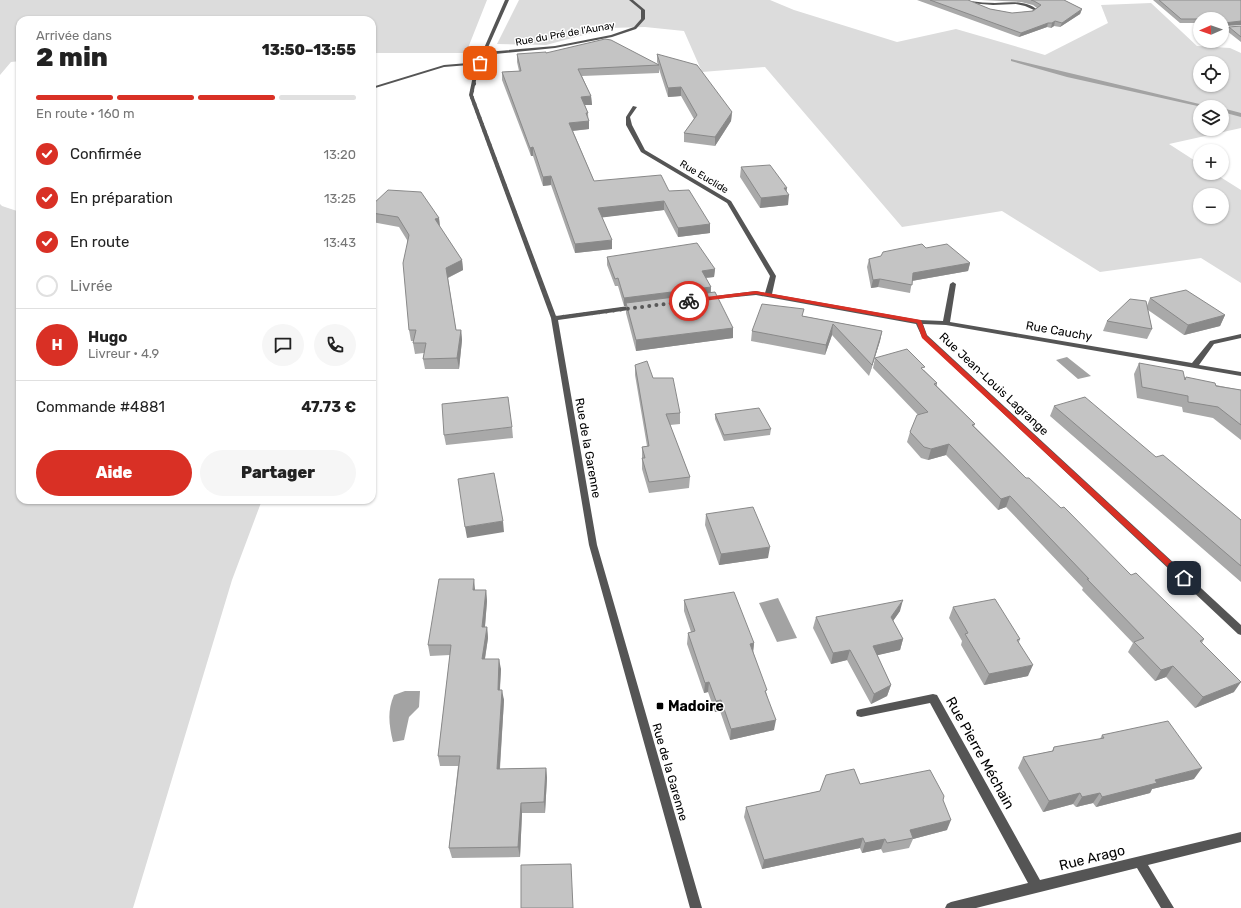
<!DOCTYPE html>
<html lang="fr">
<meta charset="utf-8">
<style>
body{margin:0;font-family:Rubik,sans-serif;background:#f6f6f6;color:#222;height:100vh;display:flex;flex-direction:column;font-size:15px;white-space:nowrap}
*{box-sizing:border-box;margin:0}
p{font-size:13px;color:#767676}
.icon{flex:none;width:22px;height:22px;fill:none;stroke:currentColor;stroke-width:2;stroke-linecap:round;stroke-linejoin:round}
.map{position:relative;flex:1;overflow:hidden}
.panel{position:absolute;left:16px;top:16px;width:360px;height:488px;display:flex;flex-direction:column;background:#fff;border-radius:12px;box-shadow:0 1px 3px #0004}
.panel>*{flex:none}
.needle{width:26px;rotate:268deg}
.controls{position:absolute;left:1193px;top:12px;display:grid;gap:8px}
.controls a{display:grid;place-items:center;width:36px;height:36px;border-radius:50%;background:#fff;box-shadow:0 1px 3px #0004;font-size:20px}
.pin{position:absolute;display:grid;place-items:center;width:34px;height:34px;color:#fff;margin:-17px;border-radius:8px;box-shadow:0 2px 6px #0006}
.courier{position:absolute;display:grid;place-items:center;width:40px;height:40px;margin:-20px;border:3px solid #d93025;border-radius:50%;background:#fff;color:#222;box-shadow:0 1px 5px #0007}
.head em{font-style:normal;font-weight:800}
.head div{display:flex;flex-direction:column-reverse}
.head{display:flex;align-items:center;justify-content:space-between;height:68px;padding:0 20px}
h1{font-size:26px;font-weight:800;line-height:30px}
.bar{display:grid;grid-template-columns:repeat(4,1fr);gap:6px 4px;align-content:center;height:48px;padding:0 20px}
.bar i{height:5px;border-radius:3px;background:#e0e0e0}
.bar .selected{background:#d93025}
.bar p{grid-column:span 4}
.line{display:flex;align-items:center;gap:10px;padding:0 20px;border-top:1px solid #e0e0e0}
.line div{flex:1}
.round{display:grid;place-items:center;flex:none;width:42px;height:42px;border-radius:21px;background:#f6f6f6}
ol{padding:0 20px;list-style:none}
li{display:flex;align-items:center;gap:12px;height:44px}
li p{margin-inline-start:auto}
li .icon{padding:4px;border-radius:50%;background:#d93025;color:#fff;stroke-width:4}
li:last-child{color:#767676}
li i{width:22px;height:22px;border:2px solid #e0e0e0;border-radius:50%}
.primary-button{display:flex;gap:8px;margin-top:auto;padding:8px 20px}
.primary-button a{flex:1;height:46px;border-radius:24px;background:#d93025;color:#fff;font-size:16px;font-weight:800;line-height:46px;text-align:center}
.primary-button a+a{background:#f6f6f6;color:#222}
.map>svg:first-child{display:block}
.green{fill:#dcdcdc;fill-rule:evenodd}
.water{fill:#a3a3a3}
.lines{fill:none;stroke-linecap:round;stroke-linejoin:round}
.stream{fill:#a3a3a3;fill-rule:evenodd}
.lane{fill:#555;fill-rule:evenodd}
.street{fill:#555;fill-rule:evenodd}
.wall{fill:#a9a9a9}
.shaded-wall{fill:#898989}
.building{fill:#c4c4c4;stroke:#898989}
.route{fill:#d93025}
.done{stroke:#595959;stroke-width:4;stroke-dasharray:0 7.2}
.poi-dot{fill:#000;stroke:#fff;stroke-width:1.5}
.labels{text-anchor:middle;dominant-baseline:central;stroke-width:3;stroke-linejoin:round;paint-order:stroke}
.far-street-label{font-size:10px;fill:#000;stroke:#fff}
.street-label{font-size:12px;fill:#000;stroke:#fff}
.near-poi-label{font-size:14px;font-weight:bold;fill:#000;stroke:#fff;text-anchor:start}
.near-street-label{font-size:14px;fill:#000;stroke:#fff}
</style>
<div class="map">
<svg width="1241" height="908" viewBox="0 0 1241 908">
<rect width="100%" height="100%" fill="#fff"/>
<path class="green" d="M0,0H487L466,53H372V20H20V61L11,62L0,75Z
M519,0H770L794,10L897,42L956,29L1045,55L1108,23L1101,5L1151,3L1197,46L1230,48L1241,53V128L1169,144L1200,164V173H1214L1241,190V283L1201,258L1100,272L1002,211L902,227L765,67L702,72L684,31L645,27L610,28L546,45L497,44ZM1200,63H1222V85H1200ZM1200,107H1222V129H1200ZM1200,195H1222V217H1200Z
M0,204L2,206L20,212V500H262L232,580L133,908H0Z"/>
<path class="water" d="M1067,357L1091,376L1078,379L1056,360Z
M778,598L797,638L777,642L759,603Z
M405,691H420L419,707L409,717L404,740L393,742C389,725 387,711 394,695Z"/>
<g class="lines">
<path class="stream" d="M1011,59L1212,107H1202L1067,77L1011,61Z
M1222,108L1241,113V117L1222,112Z"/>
<path class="lane" d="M480,62L482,63V64L444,67L372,89V87L444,65Z"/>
<path class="street" d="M505,0H509L486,52L555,46L611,35L634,27L641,19V10L629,0H633L645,10V19L636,29L612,37L555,48L485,55L478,71L473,95L556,316L636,305L639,307L636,309L558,320L597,545L702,908H690L589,545L551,318L469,95L474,71Z
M970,1C978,2 987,3 995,3C1011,2 1025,0 1038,10L1034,14L1028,15L1027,13L1034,10L1025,6L1016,4L993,5L969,3Z
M1241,26V28L1222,30V28Z
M633,106L637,107L630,117L632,125L645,150L731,201L776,276L772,294L919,320L943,321L950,284L953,282L956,284L950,322L1192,363L1210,341L1241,334V338L1214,344L1199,365L1241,372V376L946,325L923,324L927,335L1241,625V635L1238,634L922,337L916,324L756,295L705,300L704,299L707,297L756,291L765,293L770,276L727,203L641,152L626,125V117Z
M933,694L937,695L1040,880L1241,832V842L1148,865L1174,908H1161L1137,868L976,908H945L947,904L951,902L1028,883L930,703L861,717L857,716L856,713L857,710L861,709Z"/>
</g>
<path class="wall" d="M917,0H968L990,9L1012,13L1033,11L1037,8L1033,5L1021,2L981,0H1064L1082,9L1080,14L1060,27L1054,26L1051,28L1047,27L1019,37Z
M1153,0H1241V25L1222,26V19H1200V23H1180Z
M1241,26V42L1227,31L1229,27Z
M546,53L658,64L657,62V54L732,112L731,121L715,146L684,142V133L694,119L681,96L668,97L659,69V73L582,76L591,96L592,105H585L588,113L589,129L573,131L594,181L669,191L710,224V233L678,237L664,210L602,217L612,249L575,253L551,185L543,186L533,156H531L502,80V72L519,71L517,62V54Z
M20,156V168L17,162Z
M741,167L786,191L788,205L760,208L740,177Z
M372,205L439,218L440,227L462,260L463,270L448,278L456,330H461L462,340L459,369H425L423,359L424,353L415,354L413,343V341H411L409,330L407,240L399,227L372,222Z
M926,248L970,263L968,271L912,281L910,293L878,287L871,288L867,267L869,259Z
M607,257L715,269L714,277L706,278L711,287V292L733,328V338L636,351L626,313V306H624L618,286H615L607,265Z
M1150,298L1225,315L1220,326L1184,335L1148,310L1152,329L1147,339L1103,331L1107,321L1147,306Z
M803,316L882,331L880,341L869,376L832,335L825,355L751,341L752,331Z
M875,358L924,370L937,383V386L975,424L974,426L1026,478L1131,575L1204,639L1202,643L1234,692L1195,708L1166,677L1155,681L1128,652L1133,643L1082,590L1083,588L1006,507L998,510L946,455L928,460L921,458L907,442L910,432L918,415L873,368Z
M1139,363L1185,379L1241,390V440L1213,418L1183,412L1182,407L1137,398L1134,374Z
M635,365L653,378L680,413V424L670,425L690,477L689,488L649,493L642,469V447L647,446L635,375Z
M1054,406L1156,457L1241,520V582L1050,416Z
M715,414L771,429L770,435L724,441L715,419Z
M512,427L513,438L446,445L444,435Z
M706,514L768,558L719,565L705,525Z
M475,590H486L487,601L485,627H487L488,638L485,659L501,669L500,690L504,700L500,769L546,768L547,778L545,813H522L520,857L452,858L449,848L458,766H440L438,756L450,655L430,656L428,645Z
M684,600L754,643L753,651L767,695L774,730L730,740L720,711L715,712L708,692L704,693L687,644L688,633L691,632L684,611Z
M953,607L1020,639L1019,642L1028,676L984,685L961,645L962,641L949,618Z
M900,611L893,621L903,639L900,650L877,655L891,685L887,696L871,704L847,660L831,664L813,628L816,617Z
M1102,735L1194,779L1152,789L1150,793L1096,807L1093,803L1076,807L1073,804L1043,812L1018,768L1023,757L1052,751L1054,747L1100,739Z
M860,784L943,800L947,830L913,839L909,848L883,853L881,849L862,853L860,848L762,869L744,817L746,807L820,791Z"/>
<path class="shaded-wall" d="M1082,9L1080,14L1060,27L1062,23Z
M1055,21L1054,26L1051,28L1052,23Z
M1241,21V25L1222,26L1224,23Z
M1048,23L1047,27L1019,37L1021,33Z
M681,87V96L668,97V88Z
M591,96L592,105H582L581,97Z
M732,112L731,121L715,146V137Z
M589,121V129L570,131L569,123Z
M533,147V156H531L530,148Z
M551,176V185L543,186V177Z
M784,188H787L786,195H789L788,205L760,208L761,198Z
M664,201V210L598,218V208Z
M439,218L440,228L435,219Z
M710,224V233L678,237V228Z
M612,240V249L575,253V244Z
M462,260L463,270L447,278L446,268Z
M970,263L968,271L911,281L913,273Z
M715,269L714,277L702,278V271Z
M880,279L878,287L871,288L873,280Z
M711,287L710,295L626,303V306H624V298Z
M1225,315L1220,326L1184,335L1188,325Z
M833,324L832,335L825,355L826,345Z
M733,328V338L636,351V340Z
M461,330L462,340L459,369L457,358Z
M882,331L880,341L869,376L872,365Z
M949,444L946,455L928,460L931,449Z
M1010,496L1006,507L998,510L1001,499Z
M503,521L504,532L467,538L465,527Z
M770,547L768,558L719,565L721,554Z
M474,579L475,589L474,601L473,590Z
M486,590L487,601L484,637L482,627Z
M903,600L900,611L888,628L891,617Z
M487,627L488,638L483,670L482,659Z
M903,639L900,650L870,657L873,646Z
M754,643L753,654L750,644Z
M850,650L847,660L831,664L833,653Z
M499,659L501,669L499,700L498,690Z
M1033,665L1028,676L984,685L989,674Z
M1173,666L1166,677L1155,681L1161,670Z
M709,682L708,692L704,693L705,683Z
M1241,682L1234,692L1195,708L1203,697Z
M891,685L887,696L871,704L874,694Z
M502,690L504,700L499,779L497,769Z
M721,700L720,711L715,712L716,701Z
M776,720L774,730L730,740L731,729Z
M546,768L547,778L545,813L544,802Z
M1202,768L1194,779L1152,789L1150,793L1096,807L1102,797L1155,780Z
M1080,793L1073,804L1043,812L1049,801Z
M1100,793L1093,803L1076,807L1082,797Z
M521,803L522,813L520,857L518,847Z
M951,820L947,830L913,839V838L910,830Z
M863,838L860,848L762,869L764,860Z
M885,839L881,849L862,853L865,843Z"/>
<path class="building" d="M930,0H968L990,9L1012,13L1033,11L1041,5L1034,1L1031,0H1064L1082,9L1062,23L1055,21L1052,23H1048L1021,33Z
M1159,0H1241V21L1224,23L1222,21V19H1181Z
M1241,26V37L1229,27Z
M605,39L611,40L659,65L578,69L591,96L581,97L588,113H586L589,121L569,123L594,181L661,175L669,191L689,190L710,224L678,228L664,201L598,208L612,240L575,244L551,176L543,177L533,147L530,148L502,72L521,71L517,54L546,52V53Z
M657,54L697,65L732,112L715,137L684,133L697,115L681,87L668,88Z
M20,156V162H17V157Z
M770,165L787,188H784L789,195L761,198L741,167Z
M388,190L421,192L439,218L435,219L462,260L446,268L456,330H461L457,358L423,359L426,343H413L416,330H409L403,263L409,235L398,217L372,213V205Z
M697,243L715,269L702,271L711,287L624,298L618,278L615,279L607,257Z
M922,244L926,248L947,244L970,263L913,273L912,285L880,279L873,280L869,259L881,256L883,252Z
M1186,290L1225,315L1188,325L1150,298Z
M715,292L733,328L636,340L626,303Z
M1130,299L1146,301L1152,329L1107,321Z
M762,304L804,309L802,316L882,331L872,365L833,324L826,345L752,331Z
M907,349L925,367L921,368L937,383L934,384L975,424L972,425L1026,478H1029L1061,508L1064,507L1131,575L1136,573L1204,639L1200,641L1241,682L1203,697L1173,666L1161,670L1134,642L1144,638L1087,579H1089L1010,496L1001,499L949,444L931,449L924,447L910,432L917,415L928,412L875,358Z
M647,361L653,378H673L680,413L666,414L690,477L649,482L642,458H645L642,447L649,446L635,365Z
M1139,363L1183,371L1185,380L1186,377L1215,383L1216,386L1241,390V425L1218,407L1188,402V396L1142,387Z
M508,397L512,427L444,435L442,404Z
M1085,397L1156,457L1163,455L1241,520V566L1054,406Z
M759,408L771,429L724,435L715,414Z
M494,473L503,521L465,527L458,479Z
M753,507L770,547L721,554L706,514Z
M439,579H474L473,590H486L482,627H487L482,659H499L498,690H502L497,769L546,768L544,802L521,803L518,847L449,848L460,756H438L451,645H428Z
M734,592L754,643L750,644L767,690L765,691L776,720L731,729L721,700L716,701L709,682L705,683L688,633L695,631L684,600Z
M995,599L1020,639L1017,640L1033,665L989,674L965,634L968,633L953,607Z
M903,600L891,617L903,639L873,646L891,685L874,694L850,650L833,653L816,617Z
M1168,721L1202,768L1155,780L1157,783L1102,797L1100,793L1082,797L1080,793L1049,801L1023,757L1053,751L1054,747L1104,738L1102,735Z
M854,769L860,784L930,770L944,796L943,800L951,820L910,830L913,838L887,843L885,839L865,843L863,838L764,860L746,807L820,791L826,775Z
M571,864L573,908H521V865Z"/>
<path class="route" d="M756,291L921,320L927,336L1187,576V580H1182L922,338L917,323L756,294L689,303L686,301L689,299Z"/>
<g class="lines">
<path class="done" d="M480,63L471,95L554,318L689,301"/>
</g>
<rect class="poi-dot" x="656" y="702" width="8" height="8" rx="2"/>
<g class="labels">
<g class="far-street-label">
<text transform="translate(565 34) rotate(-10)">Rue du Pré de l'Aunay</text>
<text transform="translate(704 177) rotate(31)">Rue Euclide</text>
</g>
<g class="street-label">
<text transform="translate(1059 331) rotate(10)">Rue Cauchy</text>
<text transform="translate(994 384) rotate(43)">Rue Jean-Louis Lagrange</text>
<text transform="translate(588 448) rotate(80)">Rue de la Garenne</text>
<text transform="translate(670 772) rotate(74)">Rue de la Garenne</text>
</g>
<g class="near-poi-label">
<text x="668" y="706">Madoire</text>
</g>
<g class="near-street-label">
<text transform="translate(980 753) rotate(61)">Rue Pierre Méchain</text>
<text transform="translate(1092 858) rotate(-14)">Rue Arago</text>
</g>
</g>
</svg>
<div class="controls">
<a><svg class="needle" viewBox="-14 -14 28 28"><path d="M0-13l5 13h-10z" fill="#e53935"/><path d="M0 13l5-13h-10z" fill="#767676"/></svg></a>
<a><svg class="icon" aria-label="locate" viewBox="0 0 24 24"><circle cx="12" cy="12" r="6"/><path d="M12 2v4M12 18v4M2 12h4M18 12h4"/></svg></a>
<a><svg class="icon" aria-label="layers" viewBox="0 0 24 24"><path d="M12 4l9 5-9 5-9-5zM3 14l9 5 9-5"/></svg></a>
<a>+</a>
<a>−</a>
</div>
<div class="pin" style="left:480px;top:63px;background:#ea580c"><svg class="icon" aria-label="bag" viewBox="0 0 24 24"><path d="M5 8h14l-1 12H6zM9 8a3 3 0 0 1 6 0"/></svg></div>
<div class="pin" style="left:1184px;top:578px;background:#1f2937"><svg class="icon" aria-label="home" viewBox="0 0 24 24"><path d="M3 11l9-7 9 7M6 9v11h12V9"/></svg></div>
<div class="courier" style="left:689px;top:301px"><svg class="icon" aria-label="bike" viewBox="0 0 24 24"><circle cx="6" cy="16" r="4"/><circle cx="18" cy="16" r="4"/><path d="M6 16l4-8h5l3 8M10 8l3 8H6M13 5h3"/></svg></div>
<section class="panel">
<div class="head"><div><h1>2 min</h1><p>Arrivée dans</p></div><em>13:50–13:55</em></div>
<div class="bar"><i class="selected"></i><i class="selected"></i><i class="selected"></i><i></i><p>En route · 160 m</p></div>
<ol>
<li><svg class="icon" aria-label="check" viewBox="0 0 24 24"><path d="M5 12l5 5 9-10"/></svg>Confirmée<p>13:20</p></li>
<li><svg class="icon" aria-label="check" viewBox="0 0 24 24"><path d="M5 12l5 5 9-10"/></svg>En préparation<p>13:25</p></li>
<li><svg class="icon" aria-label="check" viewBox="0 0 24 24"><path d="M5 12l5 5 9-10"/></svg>En route<p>13:43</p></li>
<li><i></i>Livrée</li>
</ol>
<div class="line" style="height:72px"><b class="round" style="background:#d93025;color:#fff">H</b><div><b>Hugo</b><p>Livreur · 4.9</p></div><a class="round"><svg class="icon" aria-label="chat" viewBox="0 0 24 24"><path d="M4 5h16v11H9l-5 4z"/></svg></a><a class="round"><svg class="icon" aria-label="phone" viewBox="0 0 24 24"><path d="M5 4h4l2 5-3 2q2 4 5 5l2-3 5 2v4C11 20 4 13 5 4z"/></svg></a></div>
<div class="line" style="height:52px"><div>Commande #4881</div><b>47.73 €</b></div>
<div class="primary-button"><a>Aide</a><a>Partager</a></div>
</section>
</div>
